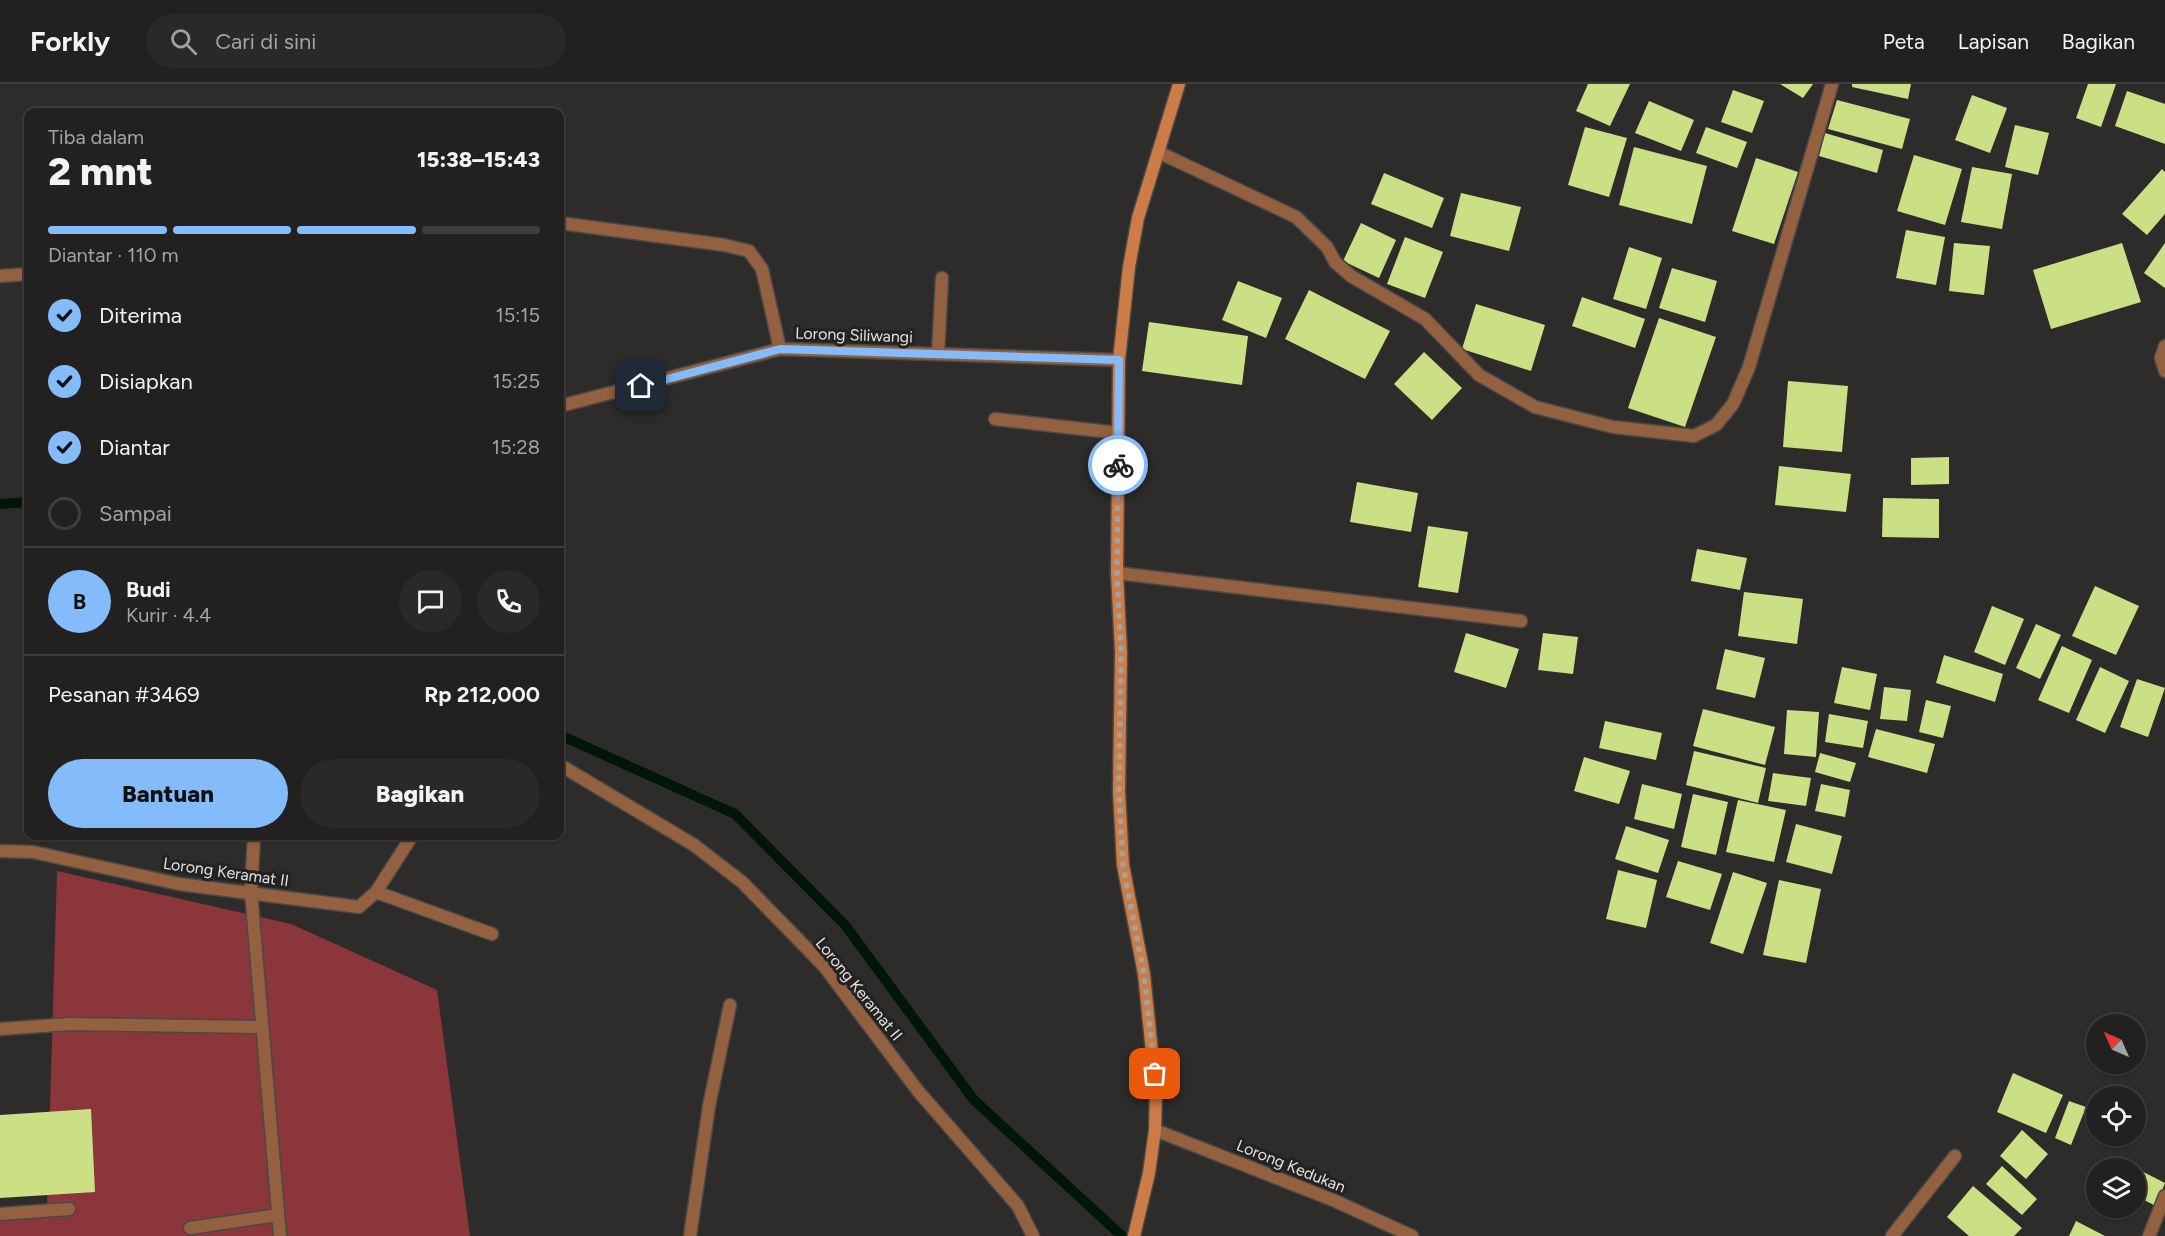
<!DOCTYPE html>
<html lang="id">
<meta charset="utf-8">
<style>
body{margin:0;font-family:Figtree,sans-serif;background:#2a2929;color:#f1f3f6;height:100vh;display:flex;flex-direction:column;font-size:22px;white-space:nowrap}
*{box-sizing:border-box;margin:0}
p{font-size:20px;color:#a2a3a5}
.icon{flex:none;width:33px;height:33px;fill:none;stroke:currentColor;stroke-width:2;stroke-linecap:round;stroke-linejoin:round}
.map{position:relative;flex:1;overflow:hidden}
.side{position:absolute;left:24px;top:24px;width:540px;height:732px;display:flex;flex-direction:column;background:#222120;border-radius:12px;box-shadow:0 2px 4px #0004,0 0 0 2px #3f3e3e}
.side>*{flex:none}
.needle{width:39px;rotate:315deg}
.tools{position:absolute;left:2086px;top:930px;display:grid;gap:12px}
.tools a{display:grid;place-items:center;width:60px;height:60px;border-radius:50%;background:#222120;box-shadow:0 2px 4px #0004,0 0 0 2px #3f3e3e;font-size:30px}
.pin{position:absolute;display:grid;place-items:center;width:51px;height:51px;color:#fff;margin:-26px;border-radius:12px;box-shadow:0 3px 9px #0006}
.courier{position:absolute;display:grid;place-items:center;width:60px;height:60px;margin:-30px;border:4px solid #84bcfb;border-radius:50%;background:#fff;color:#222;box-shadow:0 2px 8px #0007}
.overview em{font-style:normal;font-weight:800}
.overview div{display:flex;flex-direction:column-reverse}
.overview{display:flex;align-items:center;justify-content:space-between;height:102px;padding:0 24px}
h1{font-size:39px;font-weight:800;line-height:45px}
.bar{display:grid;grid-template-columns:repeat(4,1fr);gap:9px 6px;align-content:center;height:72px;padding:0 24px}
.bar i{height:8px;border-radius:4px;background:#3f3e3e}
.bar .current{background:#84bcfb}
.bar p{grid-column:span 4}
.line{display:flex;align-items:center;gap:15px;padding:0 24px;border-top:2px solid #3f3e3e}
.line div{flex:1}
.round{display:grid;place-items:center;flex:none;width:63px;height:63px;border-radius:32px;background:#2a2929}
ol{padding:0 24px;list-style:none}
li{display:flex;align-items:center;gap:18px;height:66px}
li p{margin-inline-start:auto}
li .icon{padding:6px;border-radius:50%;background:#84bcfb;color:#111;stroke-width:4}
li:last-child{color:#a2a3a5}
li i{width:33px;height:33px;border:3px solid #3f3e3e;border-radius:50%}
.action{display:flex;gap:12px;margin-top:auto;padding:12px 24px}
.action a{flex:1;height:69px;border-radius:36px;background:#84bcfb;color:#111;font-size:24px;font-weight:800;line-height:69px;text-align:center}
.action a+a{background:#2a2929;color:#f1f3f6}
header{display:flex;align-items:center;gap:36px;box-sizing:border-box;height:84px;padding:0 30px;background:#222120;border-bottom:2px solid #3f3e3e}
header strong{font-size:28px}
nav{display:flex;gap:33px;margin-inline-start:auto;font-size:21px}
.search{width:420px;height:54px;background:#2a2929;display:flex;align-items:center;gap:15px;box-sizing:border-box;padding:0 21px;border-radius:33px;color:#a2a3a5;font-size:22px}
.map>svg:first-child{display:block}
.green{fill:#8a363a}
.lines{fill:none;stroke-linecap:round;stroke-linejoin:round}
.stream{stroke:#001707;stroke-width:10}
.building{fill:#cbe085}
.lane-casing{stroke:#4a4947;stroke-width:15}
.street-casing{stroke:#4a4947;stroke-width:15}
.secondary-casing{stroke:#4a4947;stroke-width:15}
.lane{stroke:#936140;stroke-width:12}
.street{stroke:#936140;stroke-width:12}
.secondary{stroke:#cc7c46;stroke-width:12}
.done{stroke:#a3a2a1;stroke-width:6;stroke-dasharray:0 10.8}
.route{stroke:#84bcfb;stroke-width:8}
.labels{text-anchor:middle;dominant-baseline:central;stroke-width:6;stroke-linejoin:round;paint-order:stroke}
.street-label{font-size:16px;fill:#e3e2e1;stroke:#232220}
</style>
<header>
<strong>Forkly</strong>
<div class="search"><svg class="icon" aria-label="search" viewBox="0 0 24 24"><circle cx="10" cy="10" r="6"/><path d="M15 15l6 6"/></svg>Cari di sini</div>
<nav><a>Peta</a><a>Lapisan</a><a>Bagikan</a></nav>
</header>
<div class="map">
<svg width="2165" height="1152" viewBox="0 0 2165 1152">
<rect width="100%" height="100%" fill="#2d2c2a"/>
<path class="green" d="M57,787L291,840L437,906L470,1152H0V1127L47,1124Z"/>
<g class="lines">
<path class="stream" d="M0,420L28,418
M560,651L735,730L845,841L974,1016L1122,1152"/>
</g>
<path class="building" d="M1588,0H1630L1610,42L1576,27Z
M1780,0H1813L1803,14Z
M1852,0H1911L1908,15L1852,3Z
M2088,0H2116L2101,43L2076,34Z
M1733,6L1764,17L1752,49L1721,38Z
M2127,7L2165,20V60L2115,42Z
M1972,11L2007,24L1990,69L1955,56Z
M1837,16L1910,35L1902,65L1828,45Z
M1649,17L1694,36L1681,67L1635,49Z
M2015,41L2049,49L2038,91L2005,83Z
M1585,43L1627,54L1609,113L1568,101Z
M1706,43L1747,58L1737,84L1696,69Z
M1825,49L1883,66L1877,89L1819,72Z
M1634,63L1707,82L1692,140L1619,121Z
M1914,71L1962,85L1945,141L1897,127Z
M1756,74L1798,88L1774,160L1732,147Z
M1972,83L2012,90L2002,145L1961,138Z
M2162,85L2165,88V130L2147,151L2122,130Z
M1384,89L1444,114L1432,144L1371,120Z
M1461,109L1521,123L1509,167L1450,152Z
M1361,139L1396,156L1379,194L1343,177Z
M1906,146L1945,153L1936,201L1896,194Z
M1405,153L1443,168L1425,214L1387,200Z
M1954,159L1990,162L1984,211L1949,207Z
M2122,159L2141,218L2051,245L2033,186Z
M2165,159V204L2144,189Z
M1629,163L1662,174L1646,225L1613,215Z
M1672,184L1717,197L1705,238L1659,224Z
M1238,197L1282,214L1266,254L1222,236Z
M1309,206L1390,247L1365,295L1285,255Z
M1582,213L1645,235L1635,264L1572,242Z
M1476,220L1545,241L1531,287L1462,265Z
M1659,234L1716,253L1685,343L1628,324Z
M1149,238L1248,252L1242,301L1142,287Z
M1424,268L1462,304L1432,336L1394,300Z
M1788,297L1848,302L1842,368L1783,363Z
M1949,373V400L1911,401V374Z
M1779,382L1851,390L1846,428L1775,421Z
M1357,398L1418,409L1411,448L1350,438Z
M1883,414L1939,415V454L1882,453Z
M1428,442L1468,448L1458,509L1418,503Z
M1697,465L1747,474L1740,506L1691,497Z
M2095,502L2139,522L2116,571L2072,552Z
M1744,508L1803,515L1797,560L1738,552Z
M1992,522L2024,535L2005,581L1974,568Z
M2036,540L2061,551L2040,595L2016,584Z
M1466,549L1519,565L1506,604L1454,588Z
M1543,549L1578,553L1573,590L1538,586Z
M2062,562L2092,576L2069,629L2038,616Z
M1725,565L1765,574L1755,614L1716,605Z
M1944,571L2003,590L1995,618L1936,599Z
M1842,583L1877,590L1870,626L1834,619Z
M2100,583L2129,597L2105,649L2076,636Z
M2137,595L2165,604L2148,653L2120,643Z
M1884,603L1911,606L1907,637L1880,635Z
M1926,616L1951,622L1943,654L1919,648Z
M1703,625L1775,643L1765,681L1693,662Z
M1787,626L1819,628L1816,673L1784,670Z
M1829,630L1868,637L1863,664L1825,658Z
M1605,637L1662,649L1656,676L1599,664Z
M1876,645L1935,660L1927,689L1868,673Z
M1694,667L1766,684L1758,719L1686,701Z
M1820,669L1856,679L1850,698L1815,688Z
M1584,673L1630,687L1619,720L1574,707Z
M1773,689L1811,694L1806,722L1768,717Z
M1642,700L1682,710L1674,745L1634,735Z
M1821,700L1850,706L1845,733L1815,727Z
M1693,710L1728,718L1716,771L1681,763Z
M1738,716L1786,726L1774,778L1726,768Z
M1796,740L1842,752L1832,790L1786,778Z
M1626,742L1669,756L1658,789L1615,775Z
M1678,777L1722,790L1710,826L1666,813Z
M1618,786L1657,796L1646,844L1606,835Z
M1733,788L1767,799L1743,870L1710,859Z
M1779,796L1821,805L1806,879L1763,871Z
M2013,989L2063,1011L2046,1049L1997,1028Z
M2069,1017L2086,1023L2071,1061L2055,1054Z
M91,1025L95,1108L0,1114V1031Z
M2022,1046L2048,1070L2026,1095L2000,1072Z
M2118,1075L2165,1099L2156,1122L2136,1112V1084H2113Z
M2002,1082L2037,1115L2022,1131L1986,1100Z
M1973,1102L2022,1144L2014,1152H1969L1947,1133Z
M2076,1137L2105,1152H2069Z"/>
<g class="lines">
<defs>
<path id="lane" d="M938,270L942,194
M995,335L1118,349"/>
<path id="street" d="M1158,68L1296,133L1327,163L1335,178L1351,192L1425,235L1479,291L1535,323L1613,343L1694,352L1716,341L1733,320L1749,283L1832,0
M560,139L724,161L749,167L762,185L780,265
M0,192L28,190
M2165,262L2161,274L2165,287
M560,322L780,265L1119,276
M1117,489L1521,537
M560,681L694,761L742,798L824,882L918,1007L1018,1122L1033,1152
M254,752L251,808L280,1152
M0,767L33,768L179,800L359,823L376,808L412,752
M376,808L492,850
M0,945L70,940L262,943
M1155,1046L1333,1116L1412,1152
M0,1130L69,1125
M190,1144L278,1131
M690,1152L709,1022L730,921
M1892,1152L1955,1072
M2149,1152L2165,1112"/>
<path id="secondary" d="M1134,1152L1149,1089L1155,1046L1156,1007L1144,890L1123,781L1119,707L1121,568L1117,489L1119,276L1129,183L1138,134L1179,0"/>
</defs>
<use href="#lane" class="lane-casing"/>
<use href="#street" class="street-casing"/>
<use href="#secondary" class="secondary-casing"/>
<use href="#lane" class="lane"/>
<use href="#street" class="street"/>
<use href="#secondary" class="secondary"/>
</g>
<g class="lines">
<path class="done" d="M1118,381L1117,489L1121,568L1119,707L1123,782L1144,890L1155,990"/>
<path class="route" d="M641,302L780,265L1119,276L1118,381"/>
</g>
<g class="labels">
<g class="street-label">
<text transform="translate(854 251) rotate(2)">Lorong Siliwangi</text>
<text transform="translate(226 788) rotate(8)">Lorong Keramat II</text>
<text transform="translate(859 905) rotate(51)">Lorong Keramat II</text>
<text transform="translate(1291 1082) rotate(22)">Lorong Kedukan</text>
</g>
</g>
</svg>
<div class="tools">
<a><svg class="needle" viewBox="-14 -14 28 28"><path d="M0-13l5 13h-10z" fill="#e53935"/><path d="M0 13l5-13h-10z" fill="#a2a3a5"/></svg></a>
<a><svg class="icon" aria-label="locate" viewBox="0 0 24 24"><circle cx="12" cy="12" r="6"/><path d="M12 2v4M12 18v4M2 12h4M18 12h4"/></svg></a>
<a><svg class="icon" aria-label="layers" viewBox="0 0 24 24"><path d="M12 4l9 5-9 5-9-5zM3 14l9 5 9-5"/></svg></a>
</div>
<div class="pin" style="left:1155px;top:990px;background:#ea580c"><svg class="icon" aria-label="bag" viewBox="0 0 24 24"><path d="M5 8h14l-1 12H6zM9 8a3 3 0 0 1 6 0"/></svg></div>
<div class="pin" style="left:641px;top:302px;background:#1f2937"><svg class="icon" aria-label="home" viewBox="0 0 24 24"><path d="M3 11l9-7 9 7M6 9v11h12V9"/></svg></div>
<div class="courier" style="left:1118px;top:381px"><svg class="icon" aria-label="bike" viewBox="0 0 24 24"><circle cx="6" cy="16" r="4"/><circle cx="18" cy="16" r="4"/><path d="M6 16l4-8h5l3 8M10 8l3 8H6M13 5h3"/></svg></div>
<section class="side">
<div class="overview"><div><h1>2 mnt</h1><p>Tiba dalam</p></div><em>15:38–15:43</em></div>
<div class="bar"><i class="current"></i><i class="current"></i><i class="current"></i><i></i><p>Diantar · 110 m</p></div>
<ol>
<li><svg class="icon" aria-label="check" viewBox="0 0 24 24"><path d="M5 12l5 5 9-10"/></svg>Diterima<p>15:15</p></li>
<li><svg class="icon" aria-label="check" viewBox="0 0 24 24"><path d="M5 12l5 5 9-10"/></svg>Disiapkan<p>15:25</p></li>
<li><svg class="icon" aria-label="check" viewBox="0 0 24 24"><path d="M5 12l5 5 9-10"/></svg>Diantar<p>15:28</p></li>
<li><i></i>Sampai</li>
</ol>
<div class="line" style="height:108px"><b class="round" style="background:#84bcfb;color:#111">B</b><div><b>Budi</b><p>Kurir · 4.4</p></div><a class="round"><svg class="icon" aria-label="chat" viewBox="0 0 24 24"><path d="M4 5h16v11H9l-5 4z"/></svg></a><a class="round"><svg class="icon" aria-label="phone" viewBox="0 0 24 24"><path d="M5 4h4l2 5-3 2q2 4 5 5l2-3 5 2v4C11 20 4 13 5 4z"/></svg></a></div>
<div class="line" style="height:78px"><div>Pesanan #3469</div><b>Rp 212,000</b></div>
<div class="action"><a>Bantuan</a><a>Bagikan</a></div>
</section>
</div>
